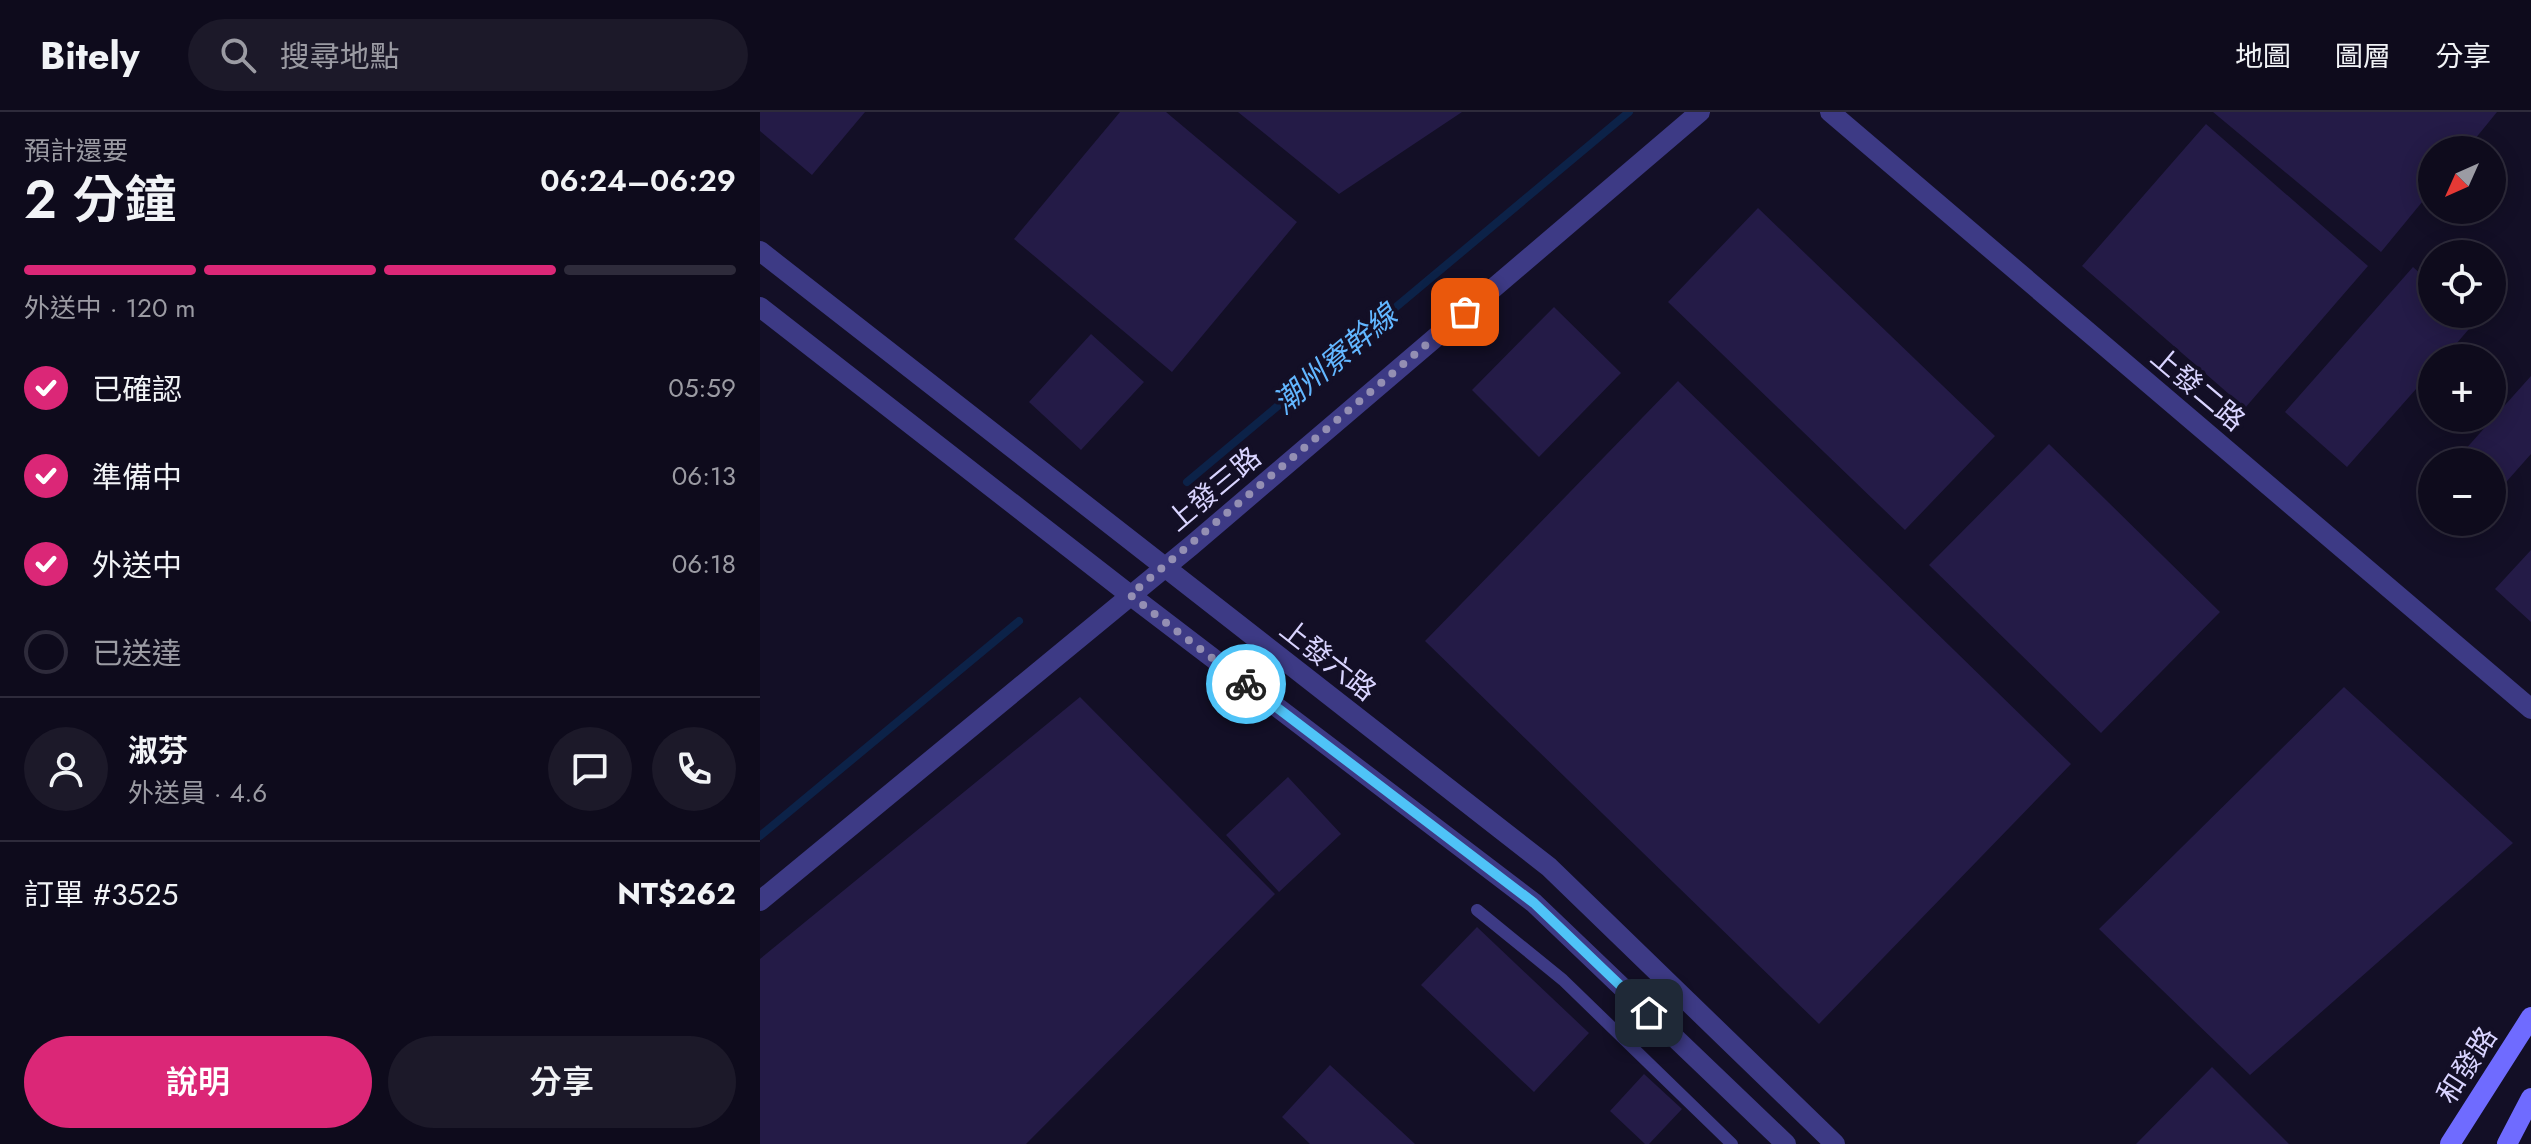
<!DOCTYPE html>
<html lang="zh-TW">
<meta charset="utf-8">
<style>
body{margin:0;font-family:Jost,"Noto Sans TC",sans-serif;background:#1c1929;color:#f1f3f6;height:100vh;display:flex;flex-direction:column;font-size:30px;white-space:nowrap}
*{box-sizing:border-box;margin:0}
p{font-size:26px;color:#9b9ba3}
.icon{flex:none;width:44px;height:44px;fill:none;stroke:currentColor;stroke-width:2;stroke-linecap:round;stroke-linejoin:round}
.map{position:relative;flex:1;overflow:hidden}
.panel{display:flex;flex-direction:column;background:#0e0b1c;width:760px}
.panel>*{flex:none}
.needle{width:52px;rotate:225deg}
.buttons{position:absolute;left:1658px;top:24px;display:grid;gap:16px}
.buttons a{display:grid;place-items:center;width:88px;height:88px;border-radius:50%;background:#0e0b1c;box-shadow:0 4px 20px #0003,0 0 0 2px #2e2b3b;font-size:40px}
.pin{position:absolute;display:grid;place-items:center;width:68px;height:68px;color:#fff;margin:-34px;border-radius:16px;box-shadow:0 4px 12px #0006}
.courier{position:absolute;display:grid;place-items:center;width:80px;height:80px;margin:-40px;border:6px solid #4fc3f7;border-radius:50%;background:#fff;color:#222;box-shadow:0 2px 10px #0007}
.overview em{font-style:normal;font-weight:600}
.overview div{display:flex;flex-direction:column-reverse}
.overview{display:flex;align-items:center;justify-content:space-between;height:136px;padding:0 24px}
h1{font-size:52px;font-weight:600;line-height:60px}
.bar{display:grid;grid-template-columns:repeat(4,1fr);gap:12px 8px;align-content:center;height:96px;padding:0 24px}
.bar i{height:10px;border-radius:6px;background:#2e2b3b}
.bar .on{background:#db2777}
.bar p{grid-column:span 4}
.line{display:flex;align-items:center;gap:20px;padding:0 24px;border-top:2px solid #2e2b3b}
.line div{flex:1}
.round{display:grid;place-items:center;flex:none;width:84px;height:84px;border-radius:42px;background:#1c1929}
ol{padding:0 24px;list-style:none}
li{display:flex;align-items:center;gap:24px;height:88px}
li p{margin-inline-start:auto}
li .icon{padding:8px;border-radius:50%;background:#db2777;color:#fff;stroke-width:4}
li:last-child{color:#9b9ba3}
li i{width:44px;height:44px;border:4px solid #2e2b3b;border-radius:50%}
.button{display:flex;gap:16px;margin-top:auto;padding:16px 24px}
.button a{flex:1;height:92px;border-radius:48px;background:#db2777;color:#fff;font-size:32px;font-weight:600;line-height:92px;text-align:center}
.button a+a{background:#1c1929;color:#f1f3f6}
header{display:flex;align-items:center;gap:48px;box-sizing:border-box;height:112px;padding:0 40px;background:#0e0b1c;border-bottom:2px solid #2e2b3b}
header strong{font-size:38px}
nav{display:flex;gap:44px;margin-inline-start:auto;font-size:28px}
.search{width:560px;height:72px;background:#1c1929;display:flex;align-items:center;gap:20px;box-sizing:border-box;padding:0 28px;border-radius:44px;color:#9b9ba3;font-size:30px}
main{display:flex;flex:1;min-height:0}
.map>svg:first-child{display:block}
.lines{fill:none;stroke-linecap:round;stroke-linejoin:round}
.stream{stroke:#0c2248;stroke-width:8}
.building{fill:#241b47}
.lane{stroke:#3d3a85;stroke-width:12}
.street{stroke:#3d3a85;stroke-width:20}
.secondary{stroke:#6f6bff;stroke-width:20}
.done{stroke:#948fb3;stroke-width:8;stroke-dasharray:0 14.4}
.route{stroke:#4fc3f7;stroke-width:10}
.labels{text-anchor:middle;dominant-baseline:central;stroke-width:8;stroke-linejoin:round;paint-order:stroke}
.street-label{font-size:28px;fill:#d9d4ff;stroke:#130f26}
.water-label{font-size:30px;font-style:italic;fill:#62b6ff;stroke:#130f26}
</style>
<header>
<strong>Bitely</strong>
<div class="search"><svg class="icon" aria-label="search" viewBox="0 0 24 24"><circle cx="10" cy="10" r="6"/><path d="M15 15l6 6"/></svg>搜尋地點</div>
<nav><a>地圖</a><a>圖層</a><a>分享</a></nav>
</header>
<main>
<section class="panel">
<div class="overview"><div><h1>2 分鐘</h1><p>預計還要</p></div><em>06:24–06:29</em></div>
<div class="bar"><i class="on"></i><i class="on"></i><i class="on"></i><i></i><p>外送中 · 120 m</p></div>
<ol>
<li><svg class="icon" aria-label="check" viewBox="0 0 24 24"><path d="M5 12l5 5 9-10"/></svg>已確認<p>05:59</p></li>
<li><svg class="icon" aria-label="check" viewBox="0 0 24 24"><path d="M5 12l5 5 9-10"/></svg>準備中<p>06:13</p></li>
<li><svg class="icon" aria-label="check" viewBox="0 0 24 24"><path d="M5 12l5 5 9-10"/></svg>外送中<p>06:18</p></li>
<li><i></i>已送達</li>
</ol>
<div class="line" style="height:144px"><a class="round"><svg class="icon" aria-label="person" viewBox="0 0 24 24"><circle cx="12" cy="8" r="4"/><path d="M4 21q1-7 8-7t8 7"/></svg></a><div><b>淑芬</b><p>外送員 · 4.6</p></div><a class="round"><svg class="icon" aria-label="chat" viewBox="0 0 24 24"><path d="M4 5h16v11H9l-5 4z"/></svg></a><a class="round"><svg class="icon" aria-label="phone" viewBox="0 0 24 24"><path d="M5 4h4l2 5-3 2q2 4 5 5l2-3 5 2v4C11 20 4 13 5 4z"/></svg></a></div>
<div class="line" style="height:104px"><div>訂單 #3525</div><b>NT$262</b></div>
<div class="button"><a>說明</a><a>分享</a></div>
</section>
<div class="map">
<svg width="1771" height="1032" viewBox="0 0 1771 1032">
<rect width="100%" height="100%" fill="#130f26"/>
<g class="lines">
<path class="stream" d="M427,370L869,0
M0,724L259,509"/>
</g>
<path class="building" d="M0,0H105L52,63L0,19Z
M360,0H406L537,110L412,260L254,127Z
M478,0H702L579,82Z
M1453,0H1737L1706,38H1672V78L1621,140Z
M1446,12L1608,154L1485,296L1322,154Z
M998,96L1235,324L1145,418L908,190Z
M1653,155L1672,172V202H1706L1715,210L1684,246H1672V259L1587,355L1525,300Z
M794,195L861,261L779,345L712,278Z
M331,222L384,270L321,338L269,290Z
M1771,264V342L1732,386V350H1694Z
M918,269L1311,652L1059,912L665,529Z
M1289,332L1460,500L1341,621L1169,453Z
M1695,410H1711L1704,418Z
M1771,438V510L1735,477Z
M1584,575L1753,731L1490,963L1339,817Z
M320,585L515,782L266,1032H0V847Z
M528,665L581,722L519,780L466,723Z
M717,815L829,921L774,980L661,873Z
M570,953L655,1032H550L522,1005Z
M1452,955L1529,1032H1376Z
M884,962L922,997L889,1032H885L850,999Z"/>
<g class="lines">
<path class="lane" d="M717,798L803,868L972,1032"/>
<path class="street" d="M1070,0L1771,597
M0,139L789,755L1075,1032
M0,195L370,483L774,791L1026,1032
M0,789L431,434L940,0"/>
<path class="secondary" d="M1690,1032L1771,905
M1747,1032L1771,986"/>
</g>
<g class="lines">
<path class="done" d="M486,572L370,483L705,200"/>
<path class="route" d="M486,572L774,791L889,901"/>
</g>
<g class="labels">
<g class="street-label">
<text transform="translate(1438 277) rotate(40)">上發二路</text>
<text transform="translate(454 377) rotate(-40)">上發三路</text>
<text transform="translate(568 548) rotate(38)">上發六路</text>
<text transform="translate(1707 953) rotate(-57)">和發路</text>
</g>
<g class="water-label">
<text transform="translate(575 247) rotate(-40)">潮州寮幹線</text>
</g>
</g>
</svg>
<div class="buttons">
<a><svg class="needle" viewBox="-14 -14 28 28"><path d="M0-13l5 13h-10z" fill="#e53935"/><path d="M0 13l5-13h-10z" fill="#9b9ba3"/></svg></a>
<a><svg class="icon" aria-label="locate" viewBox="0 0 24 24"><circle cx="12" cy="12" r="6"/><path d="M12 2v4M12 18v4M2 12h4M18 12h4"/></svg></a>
<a>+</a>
<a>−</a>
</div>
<div class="pin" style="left:705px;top:200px;background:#ea580c"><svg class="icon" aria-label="bag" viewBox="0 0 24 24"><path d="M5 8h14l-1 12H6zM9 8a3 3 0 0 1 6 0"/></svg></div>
<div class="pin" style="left:889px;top:901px;background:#1f2937"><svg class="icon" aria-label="home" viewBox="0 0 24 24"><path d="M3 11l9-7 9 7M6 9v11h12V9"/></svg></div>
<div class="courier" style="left:486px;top:572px"><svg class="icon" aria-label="bike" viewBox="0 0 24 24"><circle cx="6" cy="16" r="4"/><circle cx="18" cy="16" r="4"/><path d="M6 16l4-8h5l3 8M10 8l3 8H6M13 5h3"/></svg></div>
</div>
</main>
